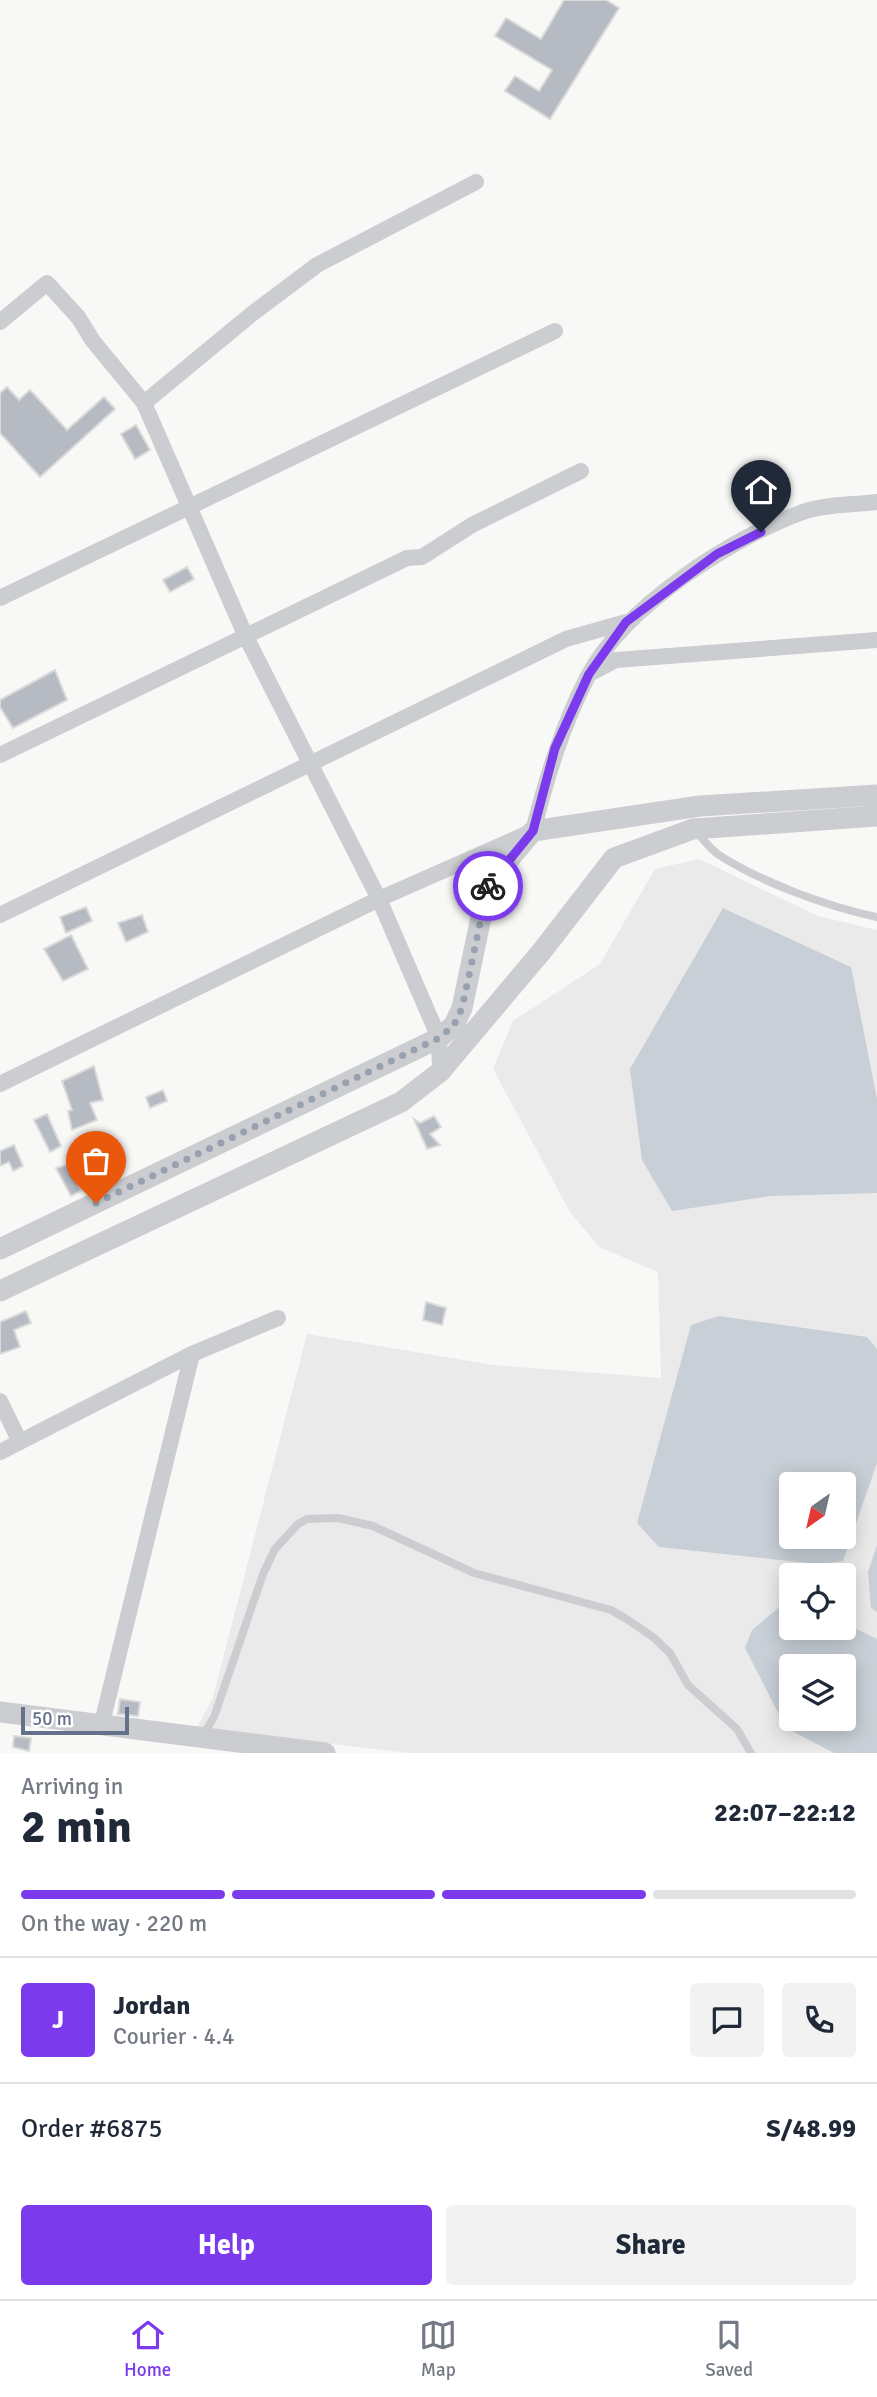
<!DOCTYPE html>
<meta charset="utf-8">
<style>
body{margin:0;font-family:Signika,sans-serif;background:#f2f2f3;color:#1f2937;height:100vh;display:flex;flex-direction:column;font-size:26px;white-space:nowrap}
*{box-sizing:border-box;margin:0}
p{font-size:23px;color:#747a83}
.icon{flex:none;width:38px;height:38px;fill:none;stroke:currentColor;stroke-width:2;stroke-linecap:round;stroke-linejoin:round}
.map{position:relative;height:1753px;overflow:hidden}
.sheet{display:flex;flex-direction:column;background:#fff;flex:1}
.sheet>*{flex:none}
.needle{width:46px;rotate:214deg}
.buttons{position:absolute;left:779px;top:1472px;display:grid;gap:14px}
.buttons a{display:grid;place-items:center;width:77px;height:77px;border-radius:7px;background:#fff;box-shadow:0 4px 18px #0003;font-size:35px}
.scale{position:absolute;left:21px;bottom:18px;width:108px;box-sizing:border-box;padding-left:7px;border:4px solid #65718a;border-top:0;font-size:19px;line-height:24px;white-space:nowrap;color:#65718a;-webkit-text-stroke:5px #fff;paint-order:stroke}
.pin{position:absolute;display:grid;place-items:center;width:60px;height:60px;color:#fff;margin:-72px -30px;border-radius:50% 50% 50% 0;rotate:-45deg;box-shadow:0 0 7px #0007}
.pin .icon{rotate:45deg}
.courier{position:absolute;display:grid;place-items:center;width:70px;height:70px;margin:-35px;border:5px solid #7c3aed;border-radius:50%;background:#fff;color:#222;box-shadow:0 2px 9px #0007}
.head em{font-style:normal;font-weight:800}
.head div{display:flex;flex-direction:column-reverse}
.head{display:flex;align-items:center;justify-content:space-between;height:119px;padding:0 21px}
h1{font-size:46px;font-weight:800;line-height:52px}
.bar{display:grid;grid-template-columns:repeat(4,1fr);gap:10px 7px;align-content:center;height:84px;padding:0 21px}
.bar i{height:9px;border-radius:5px;background:#e0e1e3}
.bar .current{background:#7c3aed}
.bar p{grid-column:span 4}
.line{display:flex;align-items:center;gap:18px;padding:0 21px;border-top:2px solid #e0e1e3}
.line div{flex:1}
.round{display:grid;place-items:center;flex:none;width:74px;height:74px;border-radius:7px;background:#f2f2f3}
.action{display:flex;gap:14px;margin-top:auto;padding:14px 21px}
.action a{flex:1;height:80px;border-radius:7px;background:#7c3aed;color:#fff;font-size:28px;font-weight:800;line-height:80px;text-align:center}
.action a+a{background:#f2f2f3;color:#1f2937}
.tabs{display:flex;justify-content:space-around;align-items:center;height:98px;border-top:2px solid #e0e1e3;background:#fff;font-size:19px;color:#747a83}
.tabs a{display:grid;justify-items:center;gap:4px}
.tabs .current{color:#7c3aed}
.map>svg:first-child{display:block}
.built{fill:#e9eae9;fill-rule:evenodd}
.water{fill:#c8cfd6;fill-rule:evenodd}
.building{fill:#b5bac3;stroke:#dadad8;stroke-width:2}
.lines{fill:none;stroke-linecap:round;stroke-linejoin:round}
.service{stroke:#cbcdd1;stroke-width:8}
.minor{stroke:#cbcdd1;stroke-width:16}
.tertiary{stroke:#cbcdd1;stroke-width:21}
.done{stroke:#98a1b0;stroke-width:7;stroke-dasharray:0 12.6}
.route{stroke:#7c3aed;stroke-width:9}
</style>
<div class="map">
<svg width="877" height="1753" viewBox="0 0 877 1753">
<rect width="100%" height="100%" fill="#f8f9f6"/>
<path class="built" d="M699,859L818,916L877,930V1753H409L197,1728L213,1697L307,1334L493,1365L661,1378L658,1272L599,1247L570,1212L493,1069L513,1021L600,964L655,869ZM791,1484H844V1536H791ZM791,1575H844V1628H791ZM791,1666H844V1718H791Z"/>
<path class="water" d="M723,908L851,967L877,1099V1193L771,1196L672,1211L642,1160L630,1069Z
M719,1316L867,1337L877,1349V1463L843,1561L818,1564L659,1547L637,1523L691,1325ZM844,1484V1536H791V1484Z
M877,1545V1612L871,1608L868,1572Z
M790,1598L791,1628H844V1623L877,1639V1753H834L786,1728L745,1648L752,1630ZM844,1666V1718H791V1666Z"/>
<path class="building" d="M564,0H606L619,8L550,119L505,91L515,76L539,91L552,70L495,36L506,18L541,39Z
M7,387L19,400L30,390L67,430L104,397L115,409L40,477L0,433V393Z
M136,425L150,450L135,459L121,434Z
M187,567L194,579L170,592L163,580Z
M55,670L67,700L13,728L0,707V700Z
M86,907L92,921L66,933L60,917Z
M142,915L148,932L126,942L118,923Z
M71,935L88,969L63,981L44,949Z
M94,1066L103,1100L90,1103L97,1120L72,1130L68,1111L72,1110L62,1081Z
M163,1090L167,1101L150,1108L146,1097Z
M47,1114L61,1146L50,1152L34,1120Z
M434,1116L441,1127L430,1134L440,1145L427,1149L414,1119L420,1123Z
M14,1145L23,1166L13,1171L9,1162L0,1166V1151Z
M89,1156L90,1160L96,1157L104,1173L84,1180L79,1160Z
M69,1164L81,1191L71,1196L56,1168Z
M426,1302L446,1308L442,1325L423,1320Z
M26,1311L31,1323L14,1330L20,1347L0,1354V1322Z
M120,1699L140,1702L138,1716L118,1714Z
M14,1736L31,1738L29,1751L13,1747Z"/>
<g class="lines">
<path class="service" d="M696,831C703,839 710,849 719,855C761,882 828,907 877,917
M203,1735L214,1717L263,1574L275,1549L298,1524L307,1519L338,1518L373,1526L474,1573L611,1610L625,1618L653,1637L670,1653L688,1685L737,1729L751,1753"/>
<path class="minor" d="M0,322L47,283L78,317L93,341L144,403L246,637L379,899L439,1038L440,1072
M144,403L253,313L317,265L476,182
M0,598L555,331
M591,673L616,660L877,640
M0,755L407,558L422,557L472,525L581,471
M0,915L566,639L626,622
M0,1084L379,899L533,831C547,777 562,726 588,676C624,607 731,538 803,512C825,504 854,505 877,502
M0,1401L20,1442
M0,1452L192,1354L278,1318
M102,1723L192,1354"/>
<path class="tertiary" d="M0,1249L439,1038L454,1025L462,1008L488,884L533,831L700,806L877,795
M0,1291L401,1102L440,1072L542,951L614,858L693,829L877,816
M0,1712L325,1753"/>
</g>
<g class="lines">
<path class="done" d="M96,1203L439,1038L454,1025L462,1008L488,886"/>
<path class="route" d="M488,886L533,831L555,748L589,674L626,622L717,554L761,532"/>
</g>
</svg>
<div class="buttons">
<a><svg class="needle" viewBox="-14 -14 28 28"><path d="M0-13l5 13h-10z" fill="#e53935"/><path d="M0 13l5-13h-10z" fill="#747a83"/></svg></a>
<a><svg class="icon" aria-label="locate" viewBox="0 0 24 24"><circle cx="12" cy="12" r="6"/><path d="M12 2v4M12 18v4M2 12h4M18 12h4"/></svg></a>
<a><svg class="icon" aria-label="layers" viewBox="0 0 24 24"><path d="M12 4l9 5-9 5-9-5zM3 14l9 5 9-5"/></svg></a>
</div>
<div class="scale">50 m</div>
<div class="pin" style="left:96px;top:1203px;background:#ea580c"><svg class="icon" aria-label="bag" viewBox="0 0 24 24"><path d="M5 8h14l-1 12H6zM9 8a3 3 0 0 1 6 0"/></svg></div>
<div class="pin" style="left:761px;top:532px;background:#1f2937"><svg class="icon" aria-label="home" viewBox="0 0 24 24"><path d="M3 11l9-7 9 7M6 9v11h12V9"/></svg></div>
<div class="courier" style="left:488px;top:886px"><svg class="icon" aria-label="bike" viewBox="0 0 24 24"><circle cx="6" cy="16" r="4"/><circle cx="18" cy="16" r="4"/><path d="M6 16l4-8h5l3 8M10 8l3 8H6M13 5h3"/></svg></div>
</div>
<section class="sheet">
<div class="head"><div><h1>2 min</h1><p>Arriving in</p></div><em>22:07–22:12</em></div>
<div class="bar"><i class="current"></i><i class="current"></i><i class="current"></i><i></i><p>On the way · 220 m</p></div>
<div class="line" style="height:126px"><b class="round" style="background:#7c3aed;color:#fff">J</b><div><b>Jordan</b><p>Courier · 4.4</p></div><a class="round"><svg class="icon" aria-label="chat" viewBox="0 0 24 24"><path d="M4 5h16v11H9l-5 4z"/></svg></a><a class="round"><svg class="icon" aria-label="phone" viewBox="0 0 24 24"><path d="M5 4h4l2 5-3 2q2 4 5 5l2-3 5 2v4C11 20 4 13 5 4z"/></svg></a></div>
<div class="line" style="height:91px"><div>Order #6875</div><b>S/48.99</b></div>
<div class="action"><a>Help</a><a>Share</a></div>
</section>
<nav class="tabs">
<a class="current"><svg class="icon" aria-label="home" viewBox="0 0 24 24"><path d="M3 11l9-7 9 7M6 9v11h12V9"/></svg>Home</a>
<a><svg class="icon" aria-label="map" viewBox="0 0 24 24"><path d="M3 6l6-2 6 2 6-2v14l-6 2-6-2-6 2zM9 4v14M15 6v14"/></svg>Map</a>
<a><svg class="icon" aria-label="saved" viewBox="0 0 24 24"><path d="M7 4h10v16l-5-4-5 4z"/></svg>Saved</a>
</nav>
